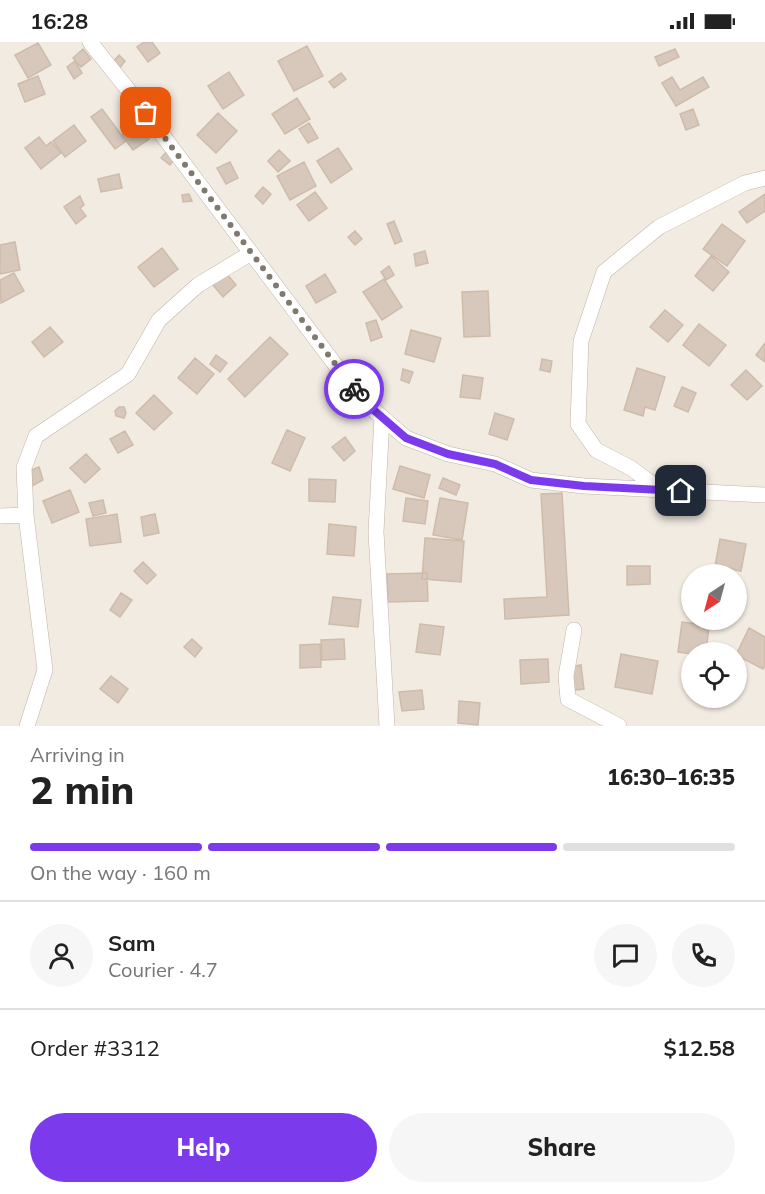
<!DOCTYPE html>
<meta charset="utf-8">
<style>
body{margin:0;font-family:Mulish,sans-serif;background:#f6f6f6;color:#222;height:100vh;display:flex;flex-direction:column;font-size:22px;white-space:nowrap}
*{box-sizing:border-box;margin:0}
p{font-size:20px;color:#767676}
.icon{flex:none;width:33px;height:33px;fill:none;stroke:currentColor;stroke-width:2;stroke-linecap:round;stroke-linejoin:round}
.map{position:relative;height:684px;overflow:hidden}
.sheet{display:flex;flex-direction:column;background:#fff;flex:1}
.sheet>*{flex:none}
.needle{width:39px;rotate:216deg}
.fabs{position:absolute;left:681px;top:522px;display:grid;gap:12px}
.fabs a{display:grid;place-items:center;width:66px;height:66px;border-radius:50%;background:#fff;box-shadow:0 2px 4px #0004;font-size:30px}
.pin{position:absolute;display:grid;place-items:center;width:51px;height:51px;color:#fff;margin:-26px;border-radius:12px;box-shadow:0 3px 9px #0006}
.courier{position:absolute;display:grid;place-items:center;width:60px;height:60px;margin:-30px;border:4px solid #7c3aed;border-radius:50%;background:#fff;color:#222;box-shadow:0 2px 8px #0007}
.head em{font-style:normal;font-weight:800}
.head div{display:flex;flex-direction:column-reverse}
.head{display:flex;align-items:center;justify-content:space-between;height:102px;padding:0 30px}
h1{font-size:39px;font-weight:800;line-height:45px}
.bar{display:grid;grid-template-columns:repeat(4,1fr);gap:9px 6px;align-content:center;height:72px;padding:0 30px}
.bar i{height:8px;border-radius:4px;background:#e0e0e0}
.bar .active{background:#7c3aed}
.bar p{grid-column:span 4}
.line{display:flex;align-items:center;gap:15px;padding:0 30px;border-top:2px solid #e0e0e0}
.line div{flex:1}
.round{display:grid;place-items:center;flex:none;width:63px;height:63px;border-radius:32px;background:#f6f6f6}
.primary-button{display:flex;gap:12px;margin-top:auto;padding:12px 30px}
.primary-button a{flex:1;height:69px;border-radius:36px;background:#7c3aed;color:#fff;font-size:24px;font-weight:800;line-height:69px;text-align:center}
.primary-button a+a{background:#f6f6f6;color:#222}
.status{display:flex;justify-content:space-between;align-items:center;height:42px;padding:0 30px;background:#fff;direction:ltr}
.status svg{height:16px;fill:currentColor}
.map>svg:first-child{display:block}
.building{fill:#d7c8bb;stroke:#cebcab;stroke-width:1.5}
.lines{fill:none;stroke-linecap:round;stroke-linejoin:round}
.minor-casing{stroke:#c0b4a8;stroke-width:16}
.minor{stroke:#fff;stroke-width:15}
.done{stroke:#807970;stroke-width:6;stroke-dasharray:0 10.8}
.route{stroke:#7c3aed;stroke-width:8}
</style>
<div class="status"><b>16:28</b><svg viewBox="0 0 49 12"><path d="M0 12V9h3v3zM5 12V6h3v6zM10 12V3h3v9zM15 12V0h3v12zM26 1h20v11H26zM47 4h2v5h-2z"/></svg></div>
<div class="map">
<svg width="765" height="684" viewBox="0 0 765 684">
<rect width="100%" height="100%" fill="#f2ebe2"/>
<path class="building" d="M144,0H152L160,11L148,20L137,5Z
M38,1L51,23L28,36L15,13Z
M307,4L323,34L294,49L278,19Z
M83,7L91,17L81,25L73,16Z
M675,7L679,15L659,24L655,15Z
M119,13L125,19L119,27L112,21Z
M75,19L82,31L74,37L67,25Z
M229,30L244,53L223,67L208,44Z
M341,31L346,37L334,46L329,40Z
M38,34L45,52L25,60L18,42Z
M672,35L680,48L703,35L709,45L676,64L662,41Z
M297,56L310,77L285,92L272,72Z
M102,67L126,99L115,107L91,75Z
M693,67L699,83L686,88L680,72Z
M218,71L237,89L216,111L197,93Z
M138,81L149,97L133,108L122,93Z
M309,81L318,96L308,101L299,87Z
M74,83L86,99L65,115L53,99Z
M39,95L46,104L51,100L61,111L41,127L25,106Z
M338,106L352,127L331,141L317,119Z
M279,108L290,119L278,130L268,119Z
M167,109L175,116L170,123L161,116Z
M230,120L238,136L226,142L217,126Z
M304,120L316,144L290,158L277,134Z
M119,132L122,146L101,150L98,137Z
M263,145L271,152L263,162L255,154Z
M315,150L327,166L309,179L297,163Z
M189,152L192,159L183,160L182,153Z
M765,152V169L747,181L739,170Z
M80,154L84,163L80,166L86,174L76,182L64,165Z
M394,179L402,199L395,202L387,182Z
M722,182L745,199L727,224L703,207Z
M355,189L362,197L355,203L348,195Z
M15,200L20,228L0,232V203Z
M162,206L178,227L154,245L138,225Z
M425,209L428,221L416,224L414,212Z
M711,214L729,230L713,249L695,234Z
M389,224L394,233L386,238L381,230Z
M14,231L24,249L1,261L0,238Z
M226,231L236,243L223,255L213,243Z
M325,232L336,250L316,261L306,244Z
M384,237L402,265L382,278L363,250Z
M488,249L490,294L464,295L462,250Z
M665,268L683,283L668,300L650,285Z
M376,278L382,295L371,299L366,281Z
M699,282L726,303L709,324L683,303Z
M50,285L63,300L44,315L32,300Z
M411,288L441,296L434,320L405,312Z
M270,295L288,312L245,355L228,337Z
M765,301V320L756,313Z
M216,313L227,321L220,330L210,322Z
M195,316L214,332L197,352L178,336Z
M542,317L552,319L550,330L540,328Z
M637,326L665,335L655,368L645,365L643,374L624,368Z
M403,327L413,330L409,341L401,338Z
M746,328L762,344L747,358L731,343Z
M463,333L483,336L480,357L460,355Z
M682,345L696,351L688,370L674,364Z
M154,353L172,371L154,388L136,371Z
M119,365H124L126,371L124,376L116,374L115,369Z
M495,371L514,377L507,398L489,392Z
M287,388L305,396L290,429L272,421Z
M125,389L133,403L118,411L110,397Z
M345,395L355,409L344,419L332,405Z
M86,412L100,427L85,441L70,426Z
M400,424L430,433L424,456L393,447Z
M39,425L43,438L32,444L27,430Z
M443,436L460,443L456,453L439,446Z
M309,437L336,438L335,460L309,459Z
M70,448L79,470L52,481L43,459Z
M562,451L569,573L505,577L504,557L547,555L541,452Z
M406,456L428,459L425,482L403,479Z
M440,456L468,461L462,498L433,493Z
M103,458L106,471L93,474L89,461Z
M117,472L121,500L90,504L86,477Z
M155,472L159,491L144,494L141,475Z
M329,482L356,485L354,514L327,512Z
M425,496L464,499L461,540L422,537Z
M720,497L746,502L741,529L715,524Z
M143,520L156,533L147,542L134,529Z
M627,524H650V542L627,543Z
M427,531L428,559L388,560L387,532Z
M121,551L132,558L120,575L110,568Z
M333,555L361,558L358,585L329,582Z
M682,580L709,584L706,610L692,612L678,610Z
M420,582L444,585L440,613L416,610Z
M749,586L765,595V623L763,627L736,613Z
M192,597L202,606L195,615L184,605Z
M344,597L345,617L322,618L321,598Z
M320,602L321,625L300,626V603Z
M621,612L658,619L652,652L615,645Z
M548,617L549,640L521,642L520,618Z
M581,623L584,647L567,649L564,626Z
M111,634L128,647L118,661L100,647Z
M422,648L424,667L402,669L399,650Z
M459,659L480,661L478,683L458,681Z"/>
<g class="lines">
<defs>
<path id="minor" d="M90,0L133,54L361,357L406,396L448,412L495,422L531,438L584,444L765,453
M382,375L376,490L387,684
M660,448L631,426L596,408L578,382L581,299L604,230L659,185L745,141L765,136
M26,473L45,628L27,684
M0,474L26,473L24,426L36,394L128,332L159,278L198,243L251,211
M574,588L566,634L568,657L619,684"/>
</defs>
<use href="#minor" class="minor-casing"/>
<use href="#minor" class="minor"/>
</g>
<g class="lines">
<path class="done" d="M146,71L354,347"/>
<path class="route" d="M354,347L361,357L406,396L448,412L495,422L531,438L584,444L681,449"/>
</g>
</svg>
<div class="fabs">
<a><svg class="needle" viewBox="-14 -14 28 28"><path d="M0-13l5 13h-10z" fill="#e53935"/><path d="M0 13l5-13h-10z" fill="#767676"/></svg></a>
<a><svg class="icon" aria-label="locate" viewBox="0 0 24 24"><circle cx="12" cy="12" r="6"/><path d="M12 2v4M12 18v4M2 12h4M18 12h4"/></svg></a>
</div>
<div class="pin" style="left:146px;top:71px;background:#ea580c"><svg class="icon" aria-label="bag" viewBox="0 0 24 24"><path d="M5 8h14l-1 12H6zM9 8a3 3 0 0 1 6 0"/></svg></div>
<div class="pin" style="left:681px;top:449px;background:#1f2937"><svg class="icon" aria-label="home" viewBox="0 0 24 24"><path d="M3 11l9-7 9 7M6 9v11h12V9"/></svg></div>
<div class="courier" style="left:354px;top:347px"><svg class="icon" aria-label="bike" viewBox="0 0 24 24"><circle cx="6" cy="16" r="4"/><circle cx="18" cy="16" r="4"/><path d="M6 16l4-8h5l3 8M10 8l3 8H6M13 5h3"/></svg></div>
</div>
<section class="sheet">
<div class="head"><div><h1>2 min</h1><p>Arriving in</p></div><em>16:30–16:35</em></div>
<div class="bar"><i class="active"></i><i class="active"></i><i class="active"></i><i></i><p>On the way · 160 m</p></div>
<div class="line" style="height:108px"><a class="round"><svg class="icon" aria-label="person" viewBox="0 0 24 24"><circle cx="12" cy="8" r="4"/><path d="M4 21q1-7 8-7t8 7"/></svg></a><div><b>Sam</b><p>Courier · 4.7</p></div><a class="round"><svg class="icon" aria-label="chat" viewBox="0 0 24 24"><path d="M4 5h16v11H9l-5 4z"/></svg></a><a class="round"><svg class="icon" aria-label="phone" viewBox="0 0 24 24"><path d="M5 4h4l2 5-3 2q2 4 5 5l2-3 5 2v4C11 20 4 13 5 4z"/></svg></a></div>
<div class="line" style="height:78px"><div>Order #3312</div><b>$12.58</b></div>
<div class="primary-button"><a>Help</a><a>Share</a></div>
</section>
